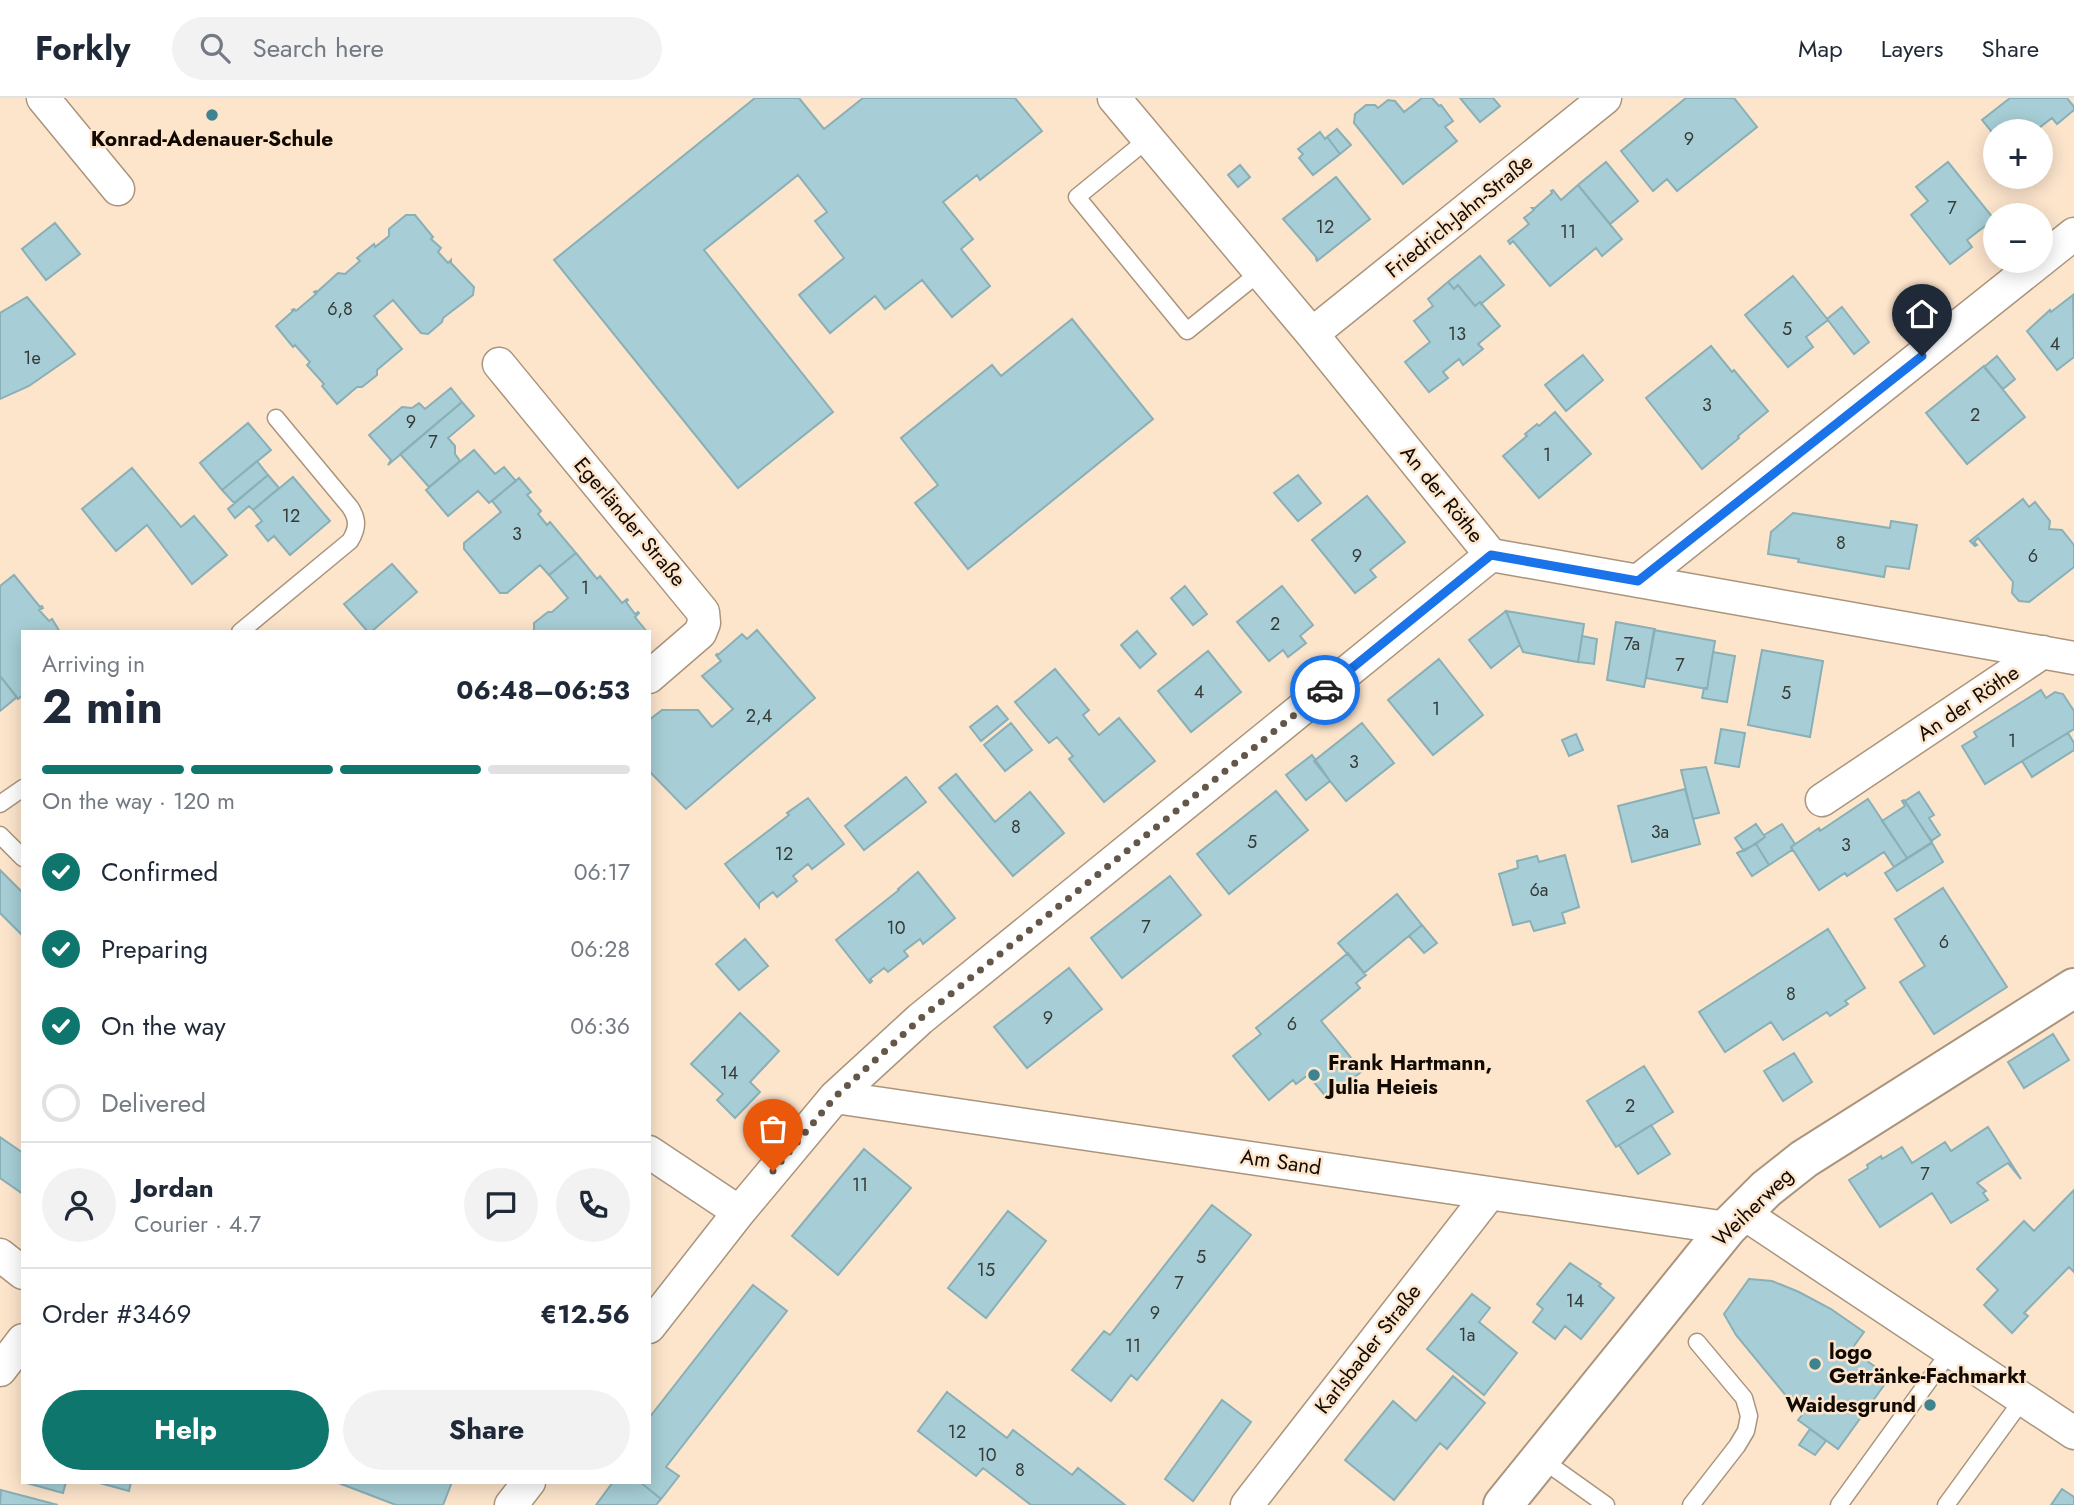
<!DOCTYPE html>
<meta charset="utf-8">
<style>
body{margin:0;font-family:Jost,sans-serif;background:#f2f2f3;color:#1f2937;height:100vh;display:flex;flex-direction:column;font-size:26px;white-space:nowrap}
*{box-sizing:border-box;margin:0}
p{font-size:23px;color:#747a83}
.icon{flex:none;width:38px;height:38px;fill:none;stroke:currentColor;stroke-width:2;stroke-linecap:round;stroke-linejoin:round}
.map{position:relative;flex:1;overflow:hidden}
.details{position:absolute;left:21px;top:532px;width:630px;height:854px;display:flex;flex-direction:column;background:#fff;border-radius:0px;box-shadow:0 4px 18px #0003}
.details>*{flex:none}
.buttons{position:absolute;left:1983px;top:21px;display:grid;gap:14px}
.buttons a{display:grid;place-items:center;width:70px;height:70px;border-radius:50%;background:#fff;box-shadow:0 4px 18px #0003;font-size:35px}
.pin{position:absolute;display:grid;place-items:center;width:60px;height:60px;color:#fff;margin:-72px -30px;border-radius:50% 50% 50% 0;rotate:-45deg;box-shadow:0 0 7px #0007}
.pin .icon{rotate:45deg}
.courier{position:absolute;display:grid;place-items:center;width:70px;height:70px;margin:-35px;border:5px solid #1a73e8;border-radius:50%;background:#fff;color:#222;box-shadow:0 2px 9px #0007}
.overview em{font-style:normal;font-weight:700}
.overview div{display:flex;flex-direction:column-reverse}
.overview{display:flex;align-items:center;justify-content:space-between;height:119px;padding:0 21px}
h1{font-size:46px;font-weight:700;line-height:52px}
.bar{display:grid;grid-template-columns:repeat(4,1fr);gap:10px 7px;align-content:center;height:84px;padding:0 21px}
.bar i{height:9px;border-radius:5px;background:#e0e1e3}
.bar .selected{background:#0f766e}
.bar p{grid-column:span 4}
.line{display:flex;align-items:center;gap:18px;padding:0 21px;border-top:2px solid #e0e1e3}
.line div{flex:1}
.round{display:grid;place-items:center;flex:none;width:74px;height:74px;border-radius:37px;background:#f2f2f3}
ol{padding:0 21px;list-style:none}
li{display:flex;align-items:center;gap:21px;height:77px}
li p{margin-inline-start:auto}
li .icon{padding:7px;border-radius:50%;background:#0f766e;color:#fff;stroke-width:4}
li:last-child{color:#747a83}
li i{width:38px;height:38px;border:4px solid #e0e1e3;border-radius:50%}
.primary-button{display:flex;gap:14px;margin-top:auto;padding:14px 21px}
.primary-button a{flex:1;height:80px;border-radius:42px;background:#0f766e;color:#fff;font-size:28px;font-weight:700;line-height:80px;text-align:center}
.primary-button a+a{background:#f2f2f3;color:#1f2937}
header{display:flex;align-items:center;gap:42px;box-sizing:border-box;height:98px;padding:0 35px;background:#fff;border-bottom:2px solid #e0e1e3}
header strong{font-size:33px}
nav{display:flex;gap:38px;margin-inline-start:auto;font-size:24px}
.search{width:490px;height:63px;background:#f2f2f3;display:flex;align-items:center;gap:18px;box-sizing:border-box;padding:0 24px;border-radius:38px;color:#747a83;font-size:26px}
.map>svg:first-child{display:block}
.building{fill:#a7ced6;stroke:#89afb7;stroke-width:2}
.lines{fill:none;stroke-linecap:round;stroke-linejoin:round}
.lane-casing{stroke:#aa947c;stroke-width:19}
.street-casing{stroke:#aa947c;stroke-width:35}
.secondary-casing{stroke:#aa947c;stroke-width:42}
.lane{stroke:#fff;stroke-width:16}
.street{stroke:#fff;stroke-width:32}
.secondary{stroke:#fff;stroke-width:38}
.done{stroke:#645749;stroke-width:7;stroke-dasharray:0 12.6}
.route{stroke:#1a73e8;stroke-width:9}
.poi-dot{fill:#3e8390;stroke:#fde5cc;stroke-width:2.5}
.labels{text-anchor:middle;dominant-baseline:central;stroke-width:5;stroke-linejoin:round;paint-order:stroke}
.number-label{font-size:18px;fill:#363b38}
.poi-label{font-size:21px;font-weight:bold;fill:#110a03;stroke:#fde5cc;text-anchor:start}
.street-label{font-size:21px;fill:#110a03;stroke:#fde5cc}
</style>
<header>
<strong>Forkly</strong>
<div class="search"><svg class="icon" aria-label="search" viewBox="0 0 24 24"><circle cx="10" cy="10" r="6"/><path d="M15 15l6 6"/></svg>Search here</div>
<nav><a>Map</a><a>Layers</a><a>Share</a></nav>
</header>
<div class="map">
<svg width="2074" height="1407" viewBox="0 0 2074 1407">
<rect width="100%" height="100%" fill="#fde5cc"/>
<path class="building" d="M755,0H799L824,31L863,0H1015L1042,33L980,82L977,77L943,104L973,141L961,151L990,188L952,219L922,182L885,211L875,198L830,235L799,197L844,160L815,123L827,114L798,77L704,152L833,314L738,390L554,162Z
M1422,0H1432L1439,8L1441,7L1453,23L1445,29L1457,43L1403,86L1354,25L1355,16L1366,7H1375L1378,10L1388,2L1395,3L1404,14Z
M1460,0H1493L1500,8L1480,24Z
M1686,0H1734L1757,29L1677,93L1667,81L1653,93L1621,53Z
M2010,0H2067L2074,9V12L2057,26L2052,20L2039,30L2049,42L2040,48V33H1995V38L1982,22Z
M1337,31L1351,47L1340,56L1327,39Z
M1320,34L1325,41L1327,39L1340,56L1313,77L1299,60L1303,56L1298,51Z
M1606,64L1638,103L1610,126L1578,87Z
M1948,64L1994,121L1967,142L1972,149L1950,166L1911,117L1928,103L1916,89Z
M1240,67L1250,79L1238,89L1228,77Z
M1336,79L1370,121L1317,163L1316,161L1317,160L1283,121Z
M1578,87L1622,141L1602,158L1596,150L1550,188L1513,143L1510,146L1508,143L1529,126L1524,120L1534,112L1532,110H1535L1552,95L1551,93L1553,92L1561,102Z
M406,117H415L433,139L431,141L441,150L438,154L448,165L451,162V165L474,189L473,197L443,220L442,224L428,236L421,235L393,202L374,218L402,251L377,272V277L362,289H357L337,306L322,288L324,286L307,267L310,264L295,247L293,249L276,228L293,213L292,212L294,211L296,213L316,196L314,194L316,193L317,194L338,175L345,176L360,163L357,160L374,146L375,149L389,138V131Z
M55,125L80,156L46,182L22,151Z
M1480,158L1504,187L1481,206L1480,204L1475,208L1458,187L1454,191L1448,184Z
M1793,178L1828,222L1806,239L1813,249L1788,269L1745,217Z
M1448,184L1454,191L1458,187L1475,208L1480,204L1500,228L1478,246L1483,251L1463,267L1459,261L1443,274L1448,280L1429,294L1405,264L1430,244L1414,223L1433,208L1428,201Z
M2073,197L2074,259L2057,272L2027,233L2050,212L2051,214Z
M27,199L75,256L29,288L0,301V215Z
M1842,209L1869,244L1854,256L1827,221Z
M1072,221L1153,321L968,471L915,405L938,387L901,340L992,267L1001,278Z
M1711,248L1732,274L1734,272L1768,313L1738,338L1739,340L1702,371L1646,300Z
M1583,257L1603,282L1566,313L1545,287Z
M1997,258L2015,281L2003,291L1984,269Z
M1984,268L2025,319L1967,366L1926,315Z
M451,290L462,304L388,367L391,362L369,337L402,309L412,310L419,305L425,311Z
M462,304L474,318L448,340L455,348V356L460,363L429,389L400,356Z
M1555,314L1591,356L1539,400L1503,358L1527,338L1525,336L1537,326L1539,328Z
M248,325L271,352L222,392L200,365Z
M474,352L495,376L504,369L516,383L489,405L478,393L448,418L426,392Z
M257,363L268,377L234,405L222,392Z
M132,370L181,429L194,418L227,457L192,486L147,427L116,453L82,411Z
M268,377L279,390L253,412L249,408L235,420L228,411Z
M1298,377L1321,405L1298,423L1274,395Z
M293,379L330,423L290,457L274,438L268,443L256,428L262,423L253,412Z
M519,380L531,394L527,397L541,413L538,416L547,427L550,424L576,455L549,477L540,467L507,495H500L464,451V445L501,414L492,403Z
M1367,398L1405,444L1370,472L1376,479L1355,495L1312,442Z
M2023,401L2029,409L2035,404L2050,423L2049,431L2062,432L2074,447V469L2029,504L2019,503L2012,495L2013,484L1978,440L1974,444L1977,447L1975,448L1970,443Z
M1793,415L1890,430L1891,423L1917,427L1909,471L1886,468L1884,479L1798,464L1799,461L1768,456L1771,434Z
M576,455L597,481L600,478L622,505L627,501L628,502L626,504L635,516L638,514L639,515L635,519L647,534H534V525L548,514H552L568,500L549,477Z
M392,466L417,494L371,534H368L344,506Z
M14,477L40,509L42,508L43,510L39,512L49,523L52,521L60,534H23V597L18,601L0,578V488Z
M1185,488L1207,516L1193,527L1171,500Z
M1282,488L1313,527L1300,538L1306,545L1288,559L1283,552L1269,563L1237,524Z
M1506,513L1584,526L1578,564L1523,554Z
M1506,513L1520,547L1491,570L1469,542Z
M1616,524L1655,531L1644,589L1607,582Z
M757,532L815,600L686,711L649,673V622L662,612H698L712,629L733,611L702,578L721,563L716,557L717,556L718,557L742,536L747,541Z
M1654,532L1715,543L1707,591L1646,580Z
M1137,533L1156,556L1140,570L1121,547Z
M1582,538L1597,541L1594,566L1578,564Z
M1762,552L1823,563L1810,639L1748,627Z
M1208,553L1241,594L1191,634L1158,593Z
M1713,554L1735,558L1727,604L1702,600L1704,590L1707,591Z
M1439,561L1483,617L1433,657L1388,602Z
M1055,571L1089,612L1083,617L1099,637L1119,620L1155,663L1104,704L1069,661L1073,658L1057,639L1049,645L1015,604Z
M0,578L17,599L0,613Z
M2041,592L2046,600L2055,594L2063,596L2074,613V631L1985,686L1962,648L1977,639L1974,634Z
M997,608L1008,621L981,643L970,629Z
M1011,625L1032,652L1005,673L984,647Z
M1362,625L1394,665L1346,703L1314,663Z
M1721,631L1745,635L1739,669L1715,665Z
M2068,635L2074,645V652L2032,679L2022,663Z
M1576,636L1583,652L1569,658L1562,642Z
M1312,657L1330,683L1306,702L1286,677Z
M1706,669L1719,715L1693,721L1681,672Z
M956,676L995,724L1030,694L1064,735L1013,778L939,690Z
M906,679L926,704L864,752L845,728Z
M1685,691L1700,746L1632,764L1618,708Z
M1276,693L1308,732L1229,796L1197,756Z
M1919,694L1934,717L1929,720L1940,737L1931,743L1905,703Z
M808,700L844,746L812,771L808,766L793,778L797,783L777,799L773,794L759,805V809L725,766L789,717L787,715Z
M1868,701L1907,760L1894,769L1884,754L1847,778L1845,775L1819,792L1791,749L1819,730L1820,733Z
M1904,702L1932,744L1907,760L1882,723L1905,708L1902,703Z
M1756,726L1765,739L1744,753L1735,740Z
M1782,726L1795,746L1791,749L1792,752L1769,767L1756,746L1765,739L1764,737Z
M1932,745L1943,764L1897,793L1885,775Z
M1756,746L1769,767L1752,778L1737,755Z
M1565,757L1579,809L1562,815L1565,825L1534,833L1530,823L1513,827L1499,776L1518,770L1517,763L1537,758L1539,764Z
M0,772L23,795V838L0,815Z
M918,774L955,820L923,846L920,841L904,853L908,858L888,874L884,870L870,881L872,883L870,885L836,842L899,792L898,791Z
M1170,778L1201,817L1122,880L1091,840Z
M1943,790L2007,889L1934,936L1900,884L1925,868L1895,821Z
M1397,796L1422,827L1364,875L1338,845Z
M1422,827L1437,845L1424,855L1409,838Z
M1828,831L1865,890L1845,903L1848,906L1830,918L1827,914L1783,942L1771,924L1725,954L1699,914Z
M745,841L768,868L739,892L716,866Z
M1348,855L1366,877L1356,885L1360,890L1321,923L1362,973L1328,1001L1308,977L1296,986L1293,982L1269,1002L1233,958L1261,936L1256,930Z
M1069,870L1102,911L1027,970L994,929Z
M740,915L779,953L750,984L760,994L735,1020L717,1002L723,996L691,966Z
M2053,936L2069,962L2024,990L2008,964Z
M1794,955L1812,984L1783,1003L1764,973Z
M1644,968L1673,1014L1616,1049L1587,1003Z
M1651,1027L1670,1056L1638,1076L1619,1047Z
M1988,1029L2021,1081L2008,1065L1977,1085L1986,1093L1983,1095L1988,1102L1951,1125L1932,1095L1880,1129L1849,1082L1868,1070L1867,1067L1881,1058L1882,1061L1902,1049L1912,1065L1945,1044L1951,1053Z
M0,1039L23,1055V1096L0,1080Z
M864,1051L911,1090L838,1177L792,1138Z
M2074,1092V1174L2069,1169L2024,1215L2028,1218L2012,1235L1984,1207L1998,1192L1977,1171L2024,1123L2034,1133Z
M1212,1107L1251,1137L1137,1282L1131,1277L1111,1303L1072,1272L1104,1233L1110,1237Z
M1008,1113L1046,1143L986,1220L948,1190Z
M1570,1165L1601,1186L1599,1188L1614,1200L1581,1241L1565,1228L1555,1241L1533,1224L1543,1211L1537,1206Z
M1749,1181L1772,1183L1799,1194L1831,1211L1864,1234L1851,1252L1890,1279L1838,1351L1798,1322L1802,1317L1736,1237L1724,1216Z
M753,1187L787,1213L666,1369L679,1378L661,1401L640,1384H649V1320Z
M1472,1196L1490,1210L1479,1224L1517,1255L1484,1297L1427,1251Z
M1453,1278L1485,1305L1447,1351L1440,1345L1394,1402L1345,1362L1393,1303L1416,1323Z
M947,1294L1007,1340L1013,1332L1072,1377L1078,1370L1125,1407H1031L983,1370L976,1378L918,1333Z
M1222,1302L1251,1324L1193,1403L1165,1381Z
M1810,1331L1826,1343L1815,1357L1799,1347Z
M23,1384H66L63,1395Z
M96,1384H131L129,1393Z
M336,1384H452L443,1407H396Z
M613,1384H640L661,1401L656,1407H596Z
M2062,1391L2074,1399V1407H2051Z
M1,1392L58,1407H0Z"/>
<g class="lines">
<defs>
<path id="lane" d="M1148,41L1077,99L1187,233L1260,174
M240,534L350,443C358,430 358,421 350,409L276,320
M0,706L23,690
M0,737L23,760
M1540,1360L1606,1407
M1691,1407L1737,1348L1746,1333L1749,1318L1744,1300L1697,1244
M1839,1407L1951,1252
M1946,1407L2023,1301"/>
<path id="street" d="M43,0L118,91
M1114,0L1312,236L1491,457L2074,560
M1312,236L1605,0
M499,266L703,514L704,525L700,535L649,579
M1638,483L2074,136
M1822,702L2043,554
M835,999L1727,1130
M649,1054L739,1114
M1743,1115L2074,1335
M0,1157L23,1175
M649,1229L739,1114L835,999L920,921L1491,457
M0,1272L23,1242
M511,1407L529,1384
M1247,1407L1490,1095"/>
<path id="secondary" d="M1503,1407L1727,1130L1766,1091L1804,1061L2074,890"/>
</defs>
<use href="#lane" class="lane-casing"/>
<use href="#street" class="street-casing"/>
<use href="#secondary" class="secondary-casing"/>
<use href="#lane" class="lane"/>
<use href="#street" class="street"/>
<use href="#secondary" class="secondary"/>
</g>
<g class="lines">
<path class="done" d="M773,1073L835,999L920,921L1325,592"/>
<path class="route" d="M1325,592L1491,457L1638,483L1922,258"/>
</g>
<g class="poi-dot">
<circle cx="212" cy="17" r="7"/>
<circle cx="1314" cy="977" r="7"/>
<circle cx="1815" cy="1266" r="7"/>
<circle cx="1930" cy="1307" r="7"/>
</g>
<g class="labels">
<g class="number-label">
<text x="1689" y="41">9</text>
<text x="1952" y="110">7</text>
<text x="1325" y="129">12</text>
<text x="1568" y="134">11</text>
<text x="340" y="211">6,8</text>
<text x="1787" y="231">5</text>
<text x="1457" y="236">13</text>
<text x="2055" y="246">4</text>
<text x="32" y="260">1e</text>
<text x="1707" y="307">3</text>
<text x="1975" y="317">2</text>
<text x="411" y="324">9</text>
<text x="433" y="344">7</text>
<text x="1547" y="357">1</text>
<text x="291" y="418">12</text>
<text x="517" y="436">3</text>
<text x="1841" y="445">8</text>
<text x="1357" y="458">9</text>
<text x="2033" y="458">6</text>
<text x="585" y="490">1</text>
<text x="1275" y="526">2</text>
<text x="1632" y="546">7a</text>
<text x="1680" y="567">7</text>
<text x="1199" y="594">4</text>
<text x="1786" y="595">5</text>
<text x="1436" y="611">1</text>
<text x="759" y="618">2,4</text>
<text x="2012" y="643">1</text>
<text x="1354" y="664">3</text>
<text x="1016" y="729">8</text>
<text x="1660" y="734">3a</text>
<text x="1252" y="744">5</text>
<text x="1846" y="747">3</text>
<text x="784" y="756">12</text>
<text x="1539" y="792">6a</text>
<text x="1146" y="829">7</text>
<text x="896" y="830">10</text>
<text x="1944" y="844">6</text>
<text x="1791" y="896">8</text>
<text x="1048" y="920">9</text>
<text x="1292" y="926">6</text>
<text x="729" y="975">14</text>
<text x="1630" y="1008">2</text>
<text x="1925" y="1076">7</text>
<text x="860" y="1087">11</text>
<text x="1201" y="1159">5</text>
<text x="986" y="1172">15</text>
<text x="1179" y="1185">7</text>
<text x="1575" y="1203">14</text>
<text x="1155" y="1215">9</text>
<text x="1467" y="1237">1a</text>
<text x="1133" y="1248">11</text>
<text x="957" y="1334">12</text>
<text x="987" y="1357">10</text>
<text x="1020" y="1372">8</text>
</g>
<g class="poi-label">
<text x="212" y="41" text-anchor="middle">Konrad-Adenauer-Schule</text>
<text x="1328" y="965">Frank Hartmann,<tspan x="1328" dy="24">Julia Heieis</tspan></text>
<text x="1829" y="1254">logo<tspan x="1829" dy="24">Getränke-Fachmarkt</tspan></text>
<text x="1916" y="1307" text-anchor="end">Waidesgrund</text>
</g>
<g class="street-label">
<text transform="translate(1459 118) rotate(-39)">Friedrich-Jahn-Straße</text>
<text transform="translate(1442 396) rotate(51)">An der Röthe</text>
<text transform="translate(630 424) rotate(50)">Egerländer Straße</text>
<text transform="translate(1968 605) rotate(-34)">An der Röthe</text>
<text transform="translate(1281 1064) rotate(8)">Am Sand</text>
<text transform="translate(1753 1109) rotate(-44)">Weiherweg</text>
<text transform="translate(1368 1251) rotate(-52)">Karlsbader Straße</text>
</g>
</g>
</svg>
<div class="buttons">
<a>+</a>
<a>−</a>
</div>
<div class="pin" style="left:773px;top:1073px;background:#ea580c"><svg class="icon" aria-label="bag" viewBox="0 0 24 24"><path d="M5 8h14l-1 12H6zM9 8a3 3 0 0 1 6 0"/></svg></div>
<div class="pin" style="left:1922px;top:258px;background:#1f2937"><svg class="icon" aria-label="home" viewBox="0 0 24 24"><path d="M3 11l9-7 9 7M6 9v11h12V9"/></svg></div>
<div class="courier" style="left:1325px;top:592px"><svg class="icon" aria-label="car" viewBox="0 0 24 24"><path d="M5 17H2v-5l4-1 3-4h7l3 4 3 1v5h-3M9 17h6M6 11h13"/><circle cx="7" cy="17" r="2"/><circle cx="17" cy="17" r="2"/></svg></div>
<section class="details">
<div class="overview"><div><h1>2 min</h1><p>Arriving in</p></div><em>06:48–06:53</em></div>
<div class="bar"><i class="selected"></i><i class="selected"></i><i class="selected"></i><i></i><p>On the way · 120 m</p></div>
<ol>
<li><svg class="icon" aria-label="check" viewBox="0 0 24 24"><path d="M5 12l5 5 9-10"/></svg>Confirmed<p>06:17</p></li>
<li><svg class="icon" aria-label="check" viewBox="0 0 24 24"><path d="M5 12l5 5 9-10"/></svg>Preparing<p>06:28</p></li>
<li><svg class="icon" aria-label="check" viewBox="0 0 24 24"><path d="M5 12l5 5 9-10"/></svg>On the way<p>06:36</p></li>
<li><i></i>Delivered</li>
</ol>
<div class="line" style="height:126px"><a class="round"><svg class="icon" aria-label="person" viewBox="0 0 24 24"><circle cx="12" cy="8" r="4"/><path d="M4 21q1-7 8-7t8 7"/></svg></a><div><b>Jordan</b><p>Courier · 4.7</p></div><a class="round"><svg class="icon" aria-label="chat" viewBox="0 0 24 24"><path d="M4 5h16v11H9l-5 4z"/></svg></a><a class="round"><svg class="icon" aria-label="phone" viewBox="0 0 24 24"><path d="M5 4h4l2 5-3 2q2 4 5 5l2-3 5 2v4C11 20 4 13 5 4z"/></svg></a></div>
<div class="line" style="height:91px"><div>Order #3469</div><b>€12.56</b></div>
<div class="primary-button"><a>Help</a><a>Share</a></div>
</section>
</div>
